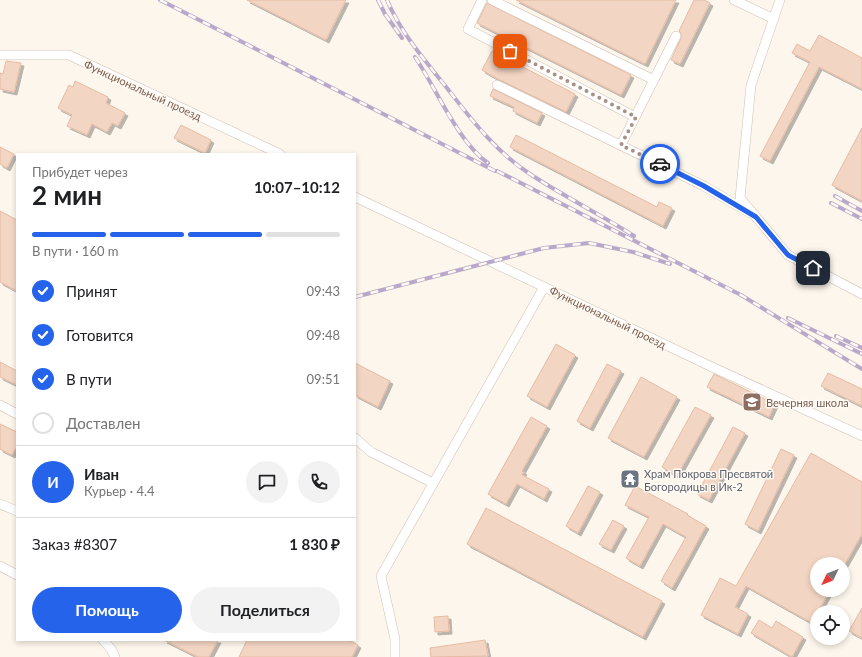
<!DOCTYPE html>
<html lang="ru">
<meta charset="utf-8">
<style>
body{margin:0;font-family:Lato,sans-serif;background:#f2f2f2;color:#202124;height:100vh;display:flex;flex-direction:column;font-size:15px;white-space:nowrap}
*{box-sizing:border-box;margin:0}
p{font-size:13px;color:#757577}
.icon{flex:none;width:22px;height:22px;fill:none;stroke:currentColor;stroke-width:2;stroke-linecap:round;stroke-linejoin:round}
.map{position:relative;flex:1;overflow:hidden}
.side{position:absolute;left:16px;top:153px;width:340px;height:488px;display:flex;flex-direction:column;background:#fff;border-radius:0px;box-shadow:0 2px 6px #0003}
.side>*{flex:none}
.needle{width:26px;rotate:227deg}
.controls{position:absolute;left:810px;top:557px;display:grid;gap:8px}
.controls a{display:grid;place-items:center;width:40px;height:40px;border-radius:50%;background:#fff;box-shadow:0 2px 6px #0003;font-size:20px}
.pin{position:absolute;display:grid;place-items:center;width:34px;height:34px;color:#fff;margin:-17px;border-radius:8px;box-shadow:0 2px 6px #0006}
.courier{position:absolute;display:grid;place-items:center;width:40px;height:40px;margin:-20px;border:3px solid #2563eb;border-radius:50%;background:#fff;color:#222;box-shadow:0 1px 5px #0007}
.head em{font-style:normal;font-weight:700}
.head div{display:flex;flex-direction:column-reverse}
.head{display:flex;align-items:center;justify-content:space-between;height:68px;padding:0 16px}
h1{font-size:26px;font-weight:700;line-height:30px}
.bar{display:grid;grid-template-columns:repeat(4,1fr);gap:6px 4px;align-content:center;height:48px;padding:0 16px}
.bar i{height:5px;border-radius:3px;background:#e0e0e0}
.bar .current{background:#2563eb}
.bar p{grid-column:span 4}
.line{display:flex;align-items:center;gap:10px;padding:0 16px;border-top:1px solid #e0e0e0}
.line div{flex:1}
.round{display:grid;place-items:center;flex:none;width:42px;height:42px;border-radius:21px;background:#f2f2f2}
ol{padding:0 16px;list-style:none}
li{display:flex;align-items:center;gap:12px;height:44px}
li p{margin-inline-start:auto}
li .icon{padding:4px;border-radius:50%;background:#2563eb;color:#fff;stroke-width:4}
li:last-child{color:#757577}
li i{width:22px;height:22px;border:2px solid #e0e0e0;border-radius:50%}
.primary-button{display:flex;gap:8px;margin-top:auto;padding:8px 16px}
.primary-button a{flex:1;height:46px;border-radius:24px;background:#2563eb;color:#fff;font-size:16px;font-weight:700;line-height:46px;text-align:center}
.primary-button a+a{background:#f2f2f2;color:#202124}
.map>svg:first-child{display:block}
.building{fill:#f3d5c3;stroke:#e6bba3;filter:url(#shadow)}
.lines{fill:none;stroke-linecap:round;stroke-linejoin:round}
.minor-casing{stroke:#d1beb0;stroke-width:10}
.minor{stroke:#fff;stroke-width:9}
.rail-casing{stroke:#b9a8c9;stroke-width:4}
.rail{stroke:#fffaf3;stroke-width:2.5;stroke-dasharray:8;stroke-linecap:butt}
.done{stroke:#a89285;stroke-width:4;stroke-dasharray:0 7.2}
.route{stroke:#2563eb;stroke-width:5}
.labels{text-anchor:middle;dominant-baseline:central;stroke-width:3;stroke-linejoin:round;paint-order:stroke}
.street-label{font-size:11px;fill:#7a5c4d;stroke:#fffaf3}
.education-label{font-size:11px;fill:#785e54;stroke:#fffaf3;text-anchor:start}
.worship-label{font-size:11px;fill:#5b616d;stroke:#fffaf3;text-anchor:start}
</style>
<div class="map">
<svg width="862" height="657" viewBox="0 0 862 657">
<defs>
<filter id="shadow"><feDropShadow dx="3" dy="3" stdDeviation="0" flood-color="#0004"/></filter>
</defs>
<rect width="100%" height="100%" fill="#fdf6ec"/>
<path class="building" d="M247,0H346L326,40Z
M516,0H676L645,64Z
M694,0H704L710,3L680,64L671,60L681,38V33L679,31Z
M487,3L631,75L621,95L477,23Z
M819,35L862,58V89L819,67L770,161L760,156L810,62L792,53L797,44L810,51Z
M492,51L575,94L566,112L498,79L482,70Z
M6,61L21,63L14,92L0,89V73L3,74Z
M75,81L108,97L106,103L125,113L118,126L112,123L107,132L92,124L87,135L67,126L72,115L58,108L69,85L73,87Z
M493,89L542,113L537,123L513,111L514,107L490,96Z
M181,125L211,140L205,153L174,138Z
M862,128V201L832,185Z
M516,135L657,207L659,202L672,208L663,226L510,147Z
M0,147L14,154L7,168L0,164Z
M0,211L17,220V291L0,282Z
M556,344L575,355L547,407L527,396Z
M0,362L17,371V385L0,377Z
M355,363L390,381L378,407L355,395Z
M607,364L621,371L590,428L577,421Z
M828,373L862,389V406L821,386Z
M714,374L775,404L769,417L707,387Z
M641,377L677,397L644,457L608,438Z
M695,407L711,415L677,476L662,467Z
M531,417L547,426L522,471L524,472L522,475L549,489L544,499L517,484L506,504L488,494Z
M0,424L17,432V446L12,455L0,449Z
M733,427L745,433L709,500L697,494Z
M781,449L794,455L758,531L745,524Z
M811,453L862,482V534L845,564H817V590H830L812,623L746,586L735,607L748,614L738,634L701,615L720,578L736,586Z
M588,486L600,492L578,533L566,526Z
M635,486L688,514L687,515L706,526L672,588L661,581L686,537L663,524L640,566L626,558L649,517L625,505Z
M486,508L662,601L643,637L467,544Z
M613,520L624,526L611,550L599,544Z
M862,608V638L849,631Z
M448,616L449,631L435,632L434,617Z
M759,620L772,628L776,621L803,637L792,657L751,633Z
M164,640H218L209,657H198Z
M247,640H349L358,645L352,657H239Z
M485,640L488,656L431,657L430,648Z"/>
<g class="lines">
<defs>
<path id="minor" d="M482,0L468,29L635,117
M492,0L654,80
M734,0L774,19
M780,0L751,85L740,198L788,255L862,294
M0,55H69L280,154
M497,85L704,186L750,213
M621,145L676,36
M355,197L710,366L862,436
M0,405L17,414
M355,438L371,452L433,483
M0,504L17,511
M0,566L17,575
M103,640L111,649L115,657
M395,657V639L381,576L544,287"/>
</defs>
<use href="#minor" class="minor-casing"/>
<use href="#minor" class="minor"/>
<defs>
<path id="rail" d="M160,0L495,171
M378,0L385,14L402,38
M387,0C400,31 422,57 443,83C469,116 494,151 530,174C563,196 600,214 634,236
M415,57C436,88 458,142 488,163
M497,171L741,295L862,369
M835,196L862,211
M831,203L862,219
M355,297L544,248L589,243L633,252L670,264
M788,318L862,354
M836,336L862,348"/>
</defs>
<use href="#rail" class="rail-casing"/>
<use href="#rail" class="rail"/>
</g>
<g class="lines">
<path class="done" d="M510,51L636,117L621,145L660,164"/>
<path class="route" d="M660,164L704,186L756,217L788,255L813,268"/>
</g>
<defs>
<symbol id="school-square" viewBox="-11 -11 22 22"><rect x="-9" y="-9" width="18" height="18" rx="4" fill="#8d6e63" stroke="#fffaf3"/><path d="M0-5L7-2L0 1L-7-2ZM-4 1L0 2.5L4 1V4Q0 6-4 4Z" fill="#fff"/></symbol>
<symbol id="temple-square" viewBox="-11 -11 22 22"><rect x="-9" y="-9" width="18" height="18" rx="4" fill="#6b7280" stroke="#fffaf3"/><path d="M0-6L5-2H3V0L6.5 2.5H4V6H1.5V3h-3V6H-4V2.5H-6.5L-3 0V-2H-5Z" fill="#fff"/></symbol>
</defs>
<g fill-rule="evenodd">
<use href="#school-square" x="741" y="391" width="22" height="22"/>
<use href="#temple-square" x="619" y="468" width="22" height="22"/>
</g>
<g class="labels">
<g class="street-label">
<text transform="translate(143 90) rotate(25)">Функциональный проезд</text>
<text transform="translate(608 317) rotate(26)">Функциональный проезд</text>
</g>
<g class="education-label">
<text x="766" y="402">Вечерняя школа</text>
</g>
<g class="worship-label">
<text x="644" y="473">Храм Покрова Пресвятой<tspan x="644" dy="13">Богородицы в Ик-2</tspan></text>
</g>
</g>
</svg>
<div class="controls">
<a><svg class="needle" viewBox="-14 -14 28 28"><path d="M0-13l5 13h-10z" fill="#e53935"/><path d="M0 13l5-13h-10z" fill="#757577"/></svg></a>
<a><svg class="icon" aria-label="locate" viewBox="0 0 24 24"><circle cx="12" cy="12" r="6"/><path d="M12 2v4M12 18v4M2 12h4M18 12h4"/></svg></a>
</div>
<div class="pin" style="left:510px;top:51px;background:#ea580c"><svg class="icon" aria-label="bag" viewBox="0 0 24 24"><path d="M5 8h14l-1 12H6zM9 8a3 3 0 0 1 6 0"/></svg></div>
<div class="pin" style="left:813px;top:268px;background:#1f2937"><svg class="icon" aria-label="home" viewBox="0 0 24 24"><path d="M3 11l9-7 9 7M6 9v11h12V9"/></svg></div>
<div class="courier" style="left:660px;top:164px"><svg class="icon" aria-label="car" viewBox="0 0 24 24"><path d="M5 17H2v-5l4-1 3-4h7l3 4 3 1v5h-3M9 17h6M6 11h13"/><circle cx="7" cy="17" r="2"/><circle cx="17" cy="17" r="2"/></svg></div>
<section class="side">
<div class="head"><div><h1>2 мин</h1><p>Прибудет через</p></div><em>10:07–10:12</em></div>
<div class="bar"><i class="current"></i><i class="current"></i><i class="current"></i><i></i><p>В пути · 160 m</p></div>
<ol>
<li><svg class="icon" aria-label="check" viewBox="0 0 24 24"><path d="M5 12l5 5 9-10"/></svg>Принят<p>09:43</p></li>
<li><svg class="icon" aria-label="check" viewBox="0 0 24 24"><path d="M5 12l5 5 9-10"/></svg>Готовится<p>09:48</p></li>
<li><svg class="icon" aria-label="check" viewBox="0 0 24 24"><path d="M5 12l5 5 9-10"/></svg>В пути<p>09:51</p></li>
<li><i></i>Доставлен</li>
</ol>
<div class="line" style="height:72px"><b class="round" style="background:#2563eb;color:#fff">И</b><div><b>Иван</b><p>Курьер · 4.4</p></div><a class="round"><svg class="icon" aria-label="chat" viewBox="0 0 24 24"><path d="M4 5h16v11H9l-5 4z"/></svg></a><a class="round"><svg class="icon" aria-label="phone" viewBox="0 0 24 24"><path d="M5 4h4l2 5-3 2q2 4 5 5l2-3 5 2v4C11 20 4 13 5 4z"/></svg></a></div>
<div class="line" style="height:52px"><div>Заказ #8307</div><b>1 830 ₽</b></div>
<div class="primary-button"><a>Помощь</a><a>Поделиться</a></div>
</section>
</div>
